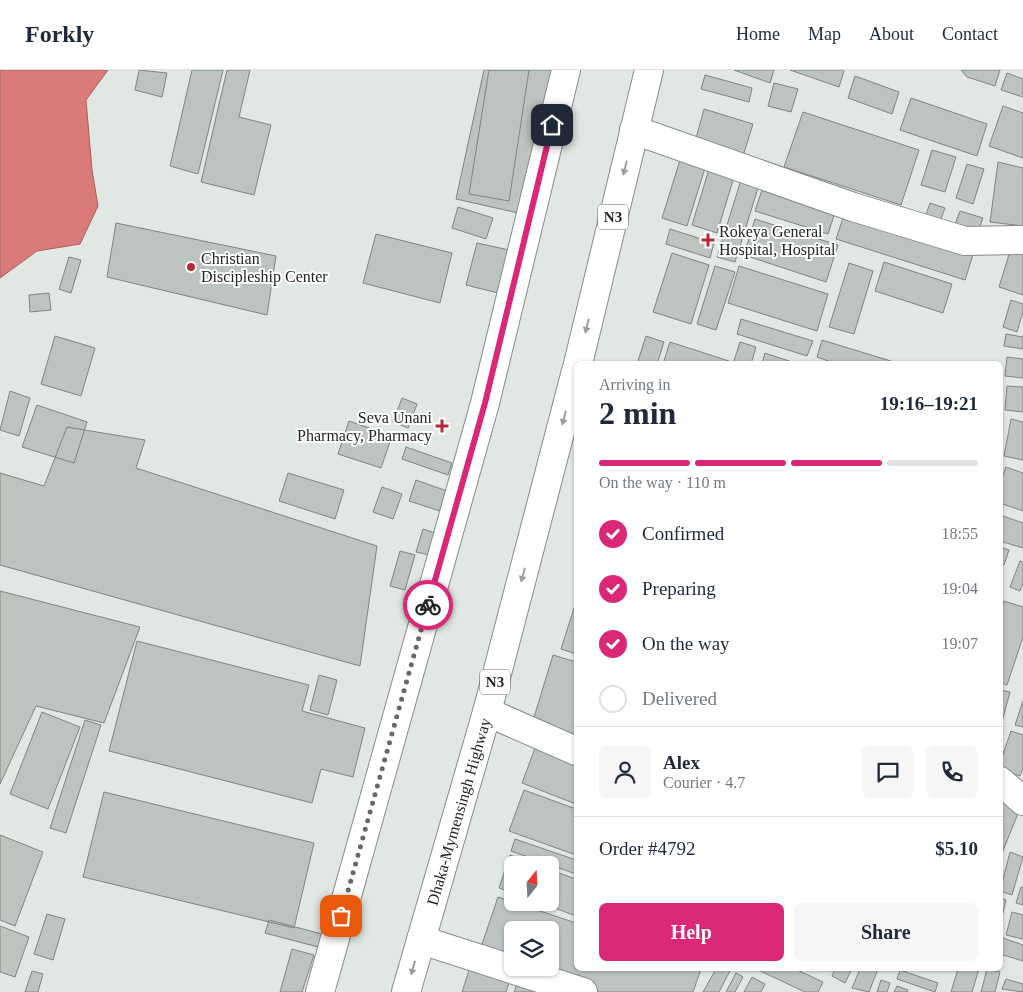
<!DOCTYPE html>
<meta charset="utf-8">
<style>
body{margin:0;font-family:"Times New Roman",serif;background:#f6f6f7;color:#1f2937;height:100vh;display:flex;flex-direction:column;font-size:19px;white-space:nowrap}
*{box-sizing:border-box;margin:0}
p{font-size:16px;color:#747a83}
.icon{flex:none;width:28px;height:28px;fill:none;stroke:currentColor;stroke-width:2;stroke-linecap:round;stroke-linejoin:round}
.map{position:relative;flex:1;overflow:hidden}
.panel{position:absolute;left:574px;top:291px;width:429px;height:610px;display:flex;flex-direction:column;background:#fff;border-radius:8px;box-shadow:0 1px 4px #0004}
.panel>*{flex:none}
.needle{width:32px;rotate:18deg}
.controls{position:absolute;left:504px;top:786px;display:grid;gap:10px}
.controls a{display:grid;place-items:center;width:55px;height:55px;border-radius:8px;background:#fff;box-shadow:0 1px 4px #0004;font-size:25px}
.pin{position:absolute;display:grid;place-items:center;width:42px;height:42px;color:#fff;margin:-21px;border-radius:10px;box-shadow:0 2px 8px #0006}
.courier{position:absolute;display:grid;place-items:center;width:50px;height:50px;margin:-25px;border:4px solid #db2777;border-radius:50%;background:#fff;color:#222;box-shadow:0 1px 6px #0007}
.summary em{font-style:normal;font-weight:600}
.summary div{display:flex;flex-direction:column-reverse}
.summary{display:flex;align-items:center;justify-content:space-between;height:85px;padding:0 25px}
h1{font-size:32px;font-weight:600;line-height:38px}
.bar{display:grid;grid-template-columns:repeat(4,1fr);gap:8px 5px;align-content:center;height:60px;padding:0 25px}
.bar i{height:6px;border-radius:4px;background:#e0e1e3}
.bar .on{background:#db2777}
.bar p{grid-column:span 4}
.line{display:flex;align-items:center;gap:12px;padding:0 25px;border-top:1px solid #e0e1e3}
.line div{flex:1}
.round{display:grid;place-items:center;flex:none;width:52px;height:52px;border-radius:8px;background:#f6f6f7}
ol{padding:0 25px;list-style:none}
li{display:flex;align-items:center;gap:15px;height:55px}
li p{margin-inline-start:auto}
li .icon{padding:5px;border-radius:50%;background:#db2777;color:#fff;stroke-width:4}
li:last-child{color:#747a83}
li i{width:28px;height:28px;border:2px solid #e0e1e3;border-radius:50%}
.cta{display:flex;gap:10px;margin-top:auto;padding:10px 25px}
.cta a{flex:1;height:58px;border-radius:8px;background:#db2777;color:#fff;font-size:20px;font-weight:600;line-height:58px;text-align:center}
.cta a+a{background:#f6f6f7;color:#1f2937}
header{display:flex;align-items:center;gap:30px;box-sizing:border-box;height:70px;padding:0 25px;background:#fff;border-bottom:1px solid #e0e1e3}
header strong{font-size:24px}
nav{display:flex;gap:28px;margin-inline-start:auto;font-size:18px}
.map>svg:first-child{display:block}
.water{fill:#da7a79;stroke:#a3605f}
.building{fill:#bdc4bf;stroke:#7e8580}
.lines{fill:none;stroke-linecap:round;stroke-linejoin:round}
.street-casing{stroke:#868c88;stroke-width:30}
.highway-casing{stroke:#868c88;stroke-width:30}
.street{stroke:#fff;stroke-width:28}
.highway{stroke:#fff;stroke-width:28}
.oneway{fill:#9c9d9c}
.done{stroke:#656966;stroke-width:5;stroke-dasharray:0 9}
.route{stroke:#db2777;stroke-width:6}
.poi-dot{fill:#b92837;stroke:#fff;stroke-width:2}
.labels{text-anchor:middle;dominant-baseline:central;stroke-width:4;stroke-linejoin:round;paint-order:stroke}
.shield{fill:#fff;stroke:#646665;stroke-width:1}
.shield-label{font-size:15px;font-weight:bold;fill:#222523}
.poi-label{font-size:16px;fill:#222523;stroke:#fff;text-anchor:start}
.street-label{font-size:16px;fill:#222523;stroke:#fff}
</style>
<header>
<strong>Forkly</strong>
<nav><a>Home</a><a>Map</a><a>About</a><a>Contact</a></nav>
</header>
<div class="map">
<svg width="1023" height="922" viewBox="0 0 1023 922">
<rect width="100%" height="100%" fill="#e1e8e3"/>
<path class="water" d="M0,0H108L86,30L92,100L98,136L80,174L37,181L0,208Z"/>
<path class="building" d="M139,0L167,3L162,27L135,20Z
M192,0H223L198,104L170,96Z
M227,0H250L239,47L271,55L254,125L201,112Z
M484,0H558L527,145L456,129Z
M489,0H529L509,131L469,124Z
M734,0H774L770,13Z
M790,0H842L844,1L839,17Z
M961,0H1000L995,16L967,7Z
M1007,3L1023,9V27L1001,20Z
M705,5L752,18L749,32L701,19Z
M855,6L899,22L892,44L848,28Z
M774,13L798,19L791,42L768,36Z
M911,28L987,54L977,86L900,60Z
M1003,36L1023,43V88L989,76Z
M704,39L753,54L743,86L695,72Z
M803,42L919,80L901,135L784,97Z
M932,80L956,87L945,122L921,115Z
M680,90L705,98L687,156L662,148Z
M998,92L1023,98V156L990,152Z
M967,94L984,99L973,134L956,128Z
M709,99L734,107L717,163L692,155Z
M741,110L759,115L735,192L717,187Z
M763,117L836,139L828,164L755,141Z
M930,133L945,138L939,154L924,150Z
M458,137L493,148L486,169L452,158Z
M960,141L983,148L977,164L954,157Z
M844,145L973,185L965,210L836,169Z
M755,149L838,175L826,212L744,185Z
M116,153L276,186L267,245L107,207Z
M670,159L714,173L710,188L666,174Z
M376,164L452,183L440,233L363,213Z
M477,173L509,180L498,223L466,215Z
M1011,178L1023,182V225L999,217Z
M672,183L709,195L691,254L653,242Z
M69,187L81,190L71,223L59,219Z
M884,192L952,214L943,243L875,221Z
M849,193L873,201L854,264L829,257Z
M715,196L735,202L716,260L697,254Z
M739,196L828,224L817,261L728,233Z
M49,223L51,240L30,242L29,225Z
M1011,230L1023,234V242L1017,262L1003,257Z
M741,249L813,271L807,286L737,264Z
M1006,264L1023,267V279L1004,276Z
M55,266L95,278L81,326L41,314Z
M646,266L664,272L657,294H637Z
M822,270L894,292V294H837L817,287Z
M670,272L729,291L728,294H663Z
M740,272L756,277L751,294H733Z
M765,283L798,294H762Z
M1007,287L1023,289V308L1005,306Z
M1007,316L1023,317V342L1005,340Z
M10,321L30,328L19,366L0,360Z
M402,328L417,334L408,358L393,352Z
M37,335L87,352L74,393L22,377Z
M1011,349L1023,352V390L1004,386Z
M349,351L392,366L381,398L338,384Z
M67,357L145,370L136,398L377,476L360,596L0,495V403L44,416Z
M406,377L452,393L448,405L402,389Z
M1006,397L1023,403V441L1000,433V413Z
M288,403L344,420L335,449L279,431Z
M416,410L447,421L440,441L409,431Z
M382,417L402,424L393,449L373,442Z
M1000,445L1023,453V478L1000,471Z
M423,459L435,463L429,485L416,482Z
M1000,477L1009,480L1004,495L1000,493Z
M400,481L415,485L405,520L390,516Z
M1020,491L1023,492V513L1020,521L1010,517Z
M0,521L140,557L104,653L36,636L0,714Z
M1004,531L1023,537V567L1007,615L1000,613V544Z
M574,538L576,539V584L561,579Z
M137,571L309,615L302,641L365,658L353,707L321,699L312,733L109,681Z
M553,585L576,592V672L531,657Z
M319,605L337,610L328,645L310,640Z
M1000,620L1010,622L1000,659Z
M1023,631V657L1015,655Z
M42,642L80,657L48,739L10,724Z
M85,650L101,655L66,763L50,758Z
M1011,661L1023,665V698L1020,706L1000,699V693Z
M537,673L576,688V734L522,713Z
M524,720L576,739V785L509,761Z
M1000,720L1021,736L1000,788Z
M104,722L314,773L294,858L83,807Z
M0,765L43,782L15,856L0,850Z
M515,769L576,790V804L511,781Z
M1010,782L1023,787L1012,825L1000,821Z
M510,785L537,795H512V823L499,818Z
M550,800L576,809V846L539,832H550Z
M1021,817L1023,818V835L1016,833Z
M498,827L576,853V899H701L693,922H594L550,898V860H512V894L479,883Z
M1000,828L1006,830L1000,855Z
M1012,842L1023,845V869L1006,865Z
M47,844L65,849L53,890L34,884Z
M269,850L322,864L318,877L265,863Z
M0,856L29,867L15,907L0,902Z
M1000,867L1023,875V891L1000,884Z
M292,879L314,885L302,922H280Z
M471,894L511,907L506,922H462Z
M716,899H731L719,922H703Z
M756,899H795L823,912L818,922H805Z
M835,899H852L845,913L832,906Z
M860,899H878L869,922L852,918Z
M958,899H979L972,922H951Z
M987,899L1000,902L995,922H981Z
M900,900L938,913L935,922L897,909Z
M32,901L43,904L38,922H25Z
M736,903L743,907L735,922H726Z
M752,907L765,914L761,922H744Z
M1006,909L1023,914V922L1002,919Z
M881,910L890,913L887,922H877Z
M518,911L552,922H514Z
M897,916L908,920L907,922H894Z"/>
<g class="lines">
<defs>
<path id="street" d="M634,60L853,137L965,171L1023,170
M487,642L576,681
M1000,711L1023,731
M421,870L583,922"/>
<g id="highway">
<path d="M578,294L649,0"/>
<path d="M320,922L485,333L566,0"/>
<path id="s1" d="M406,922L487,642L576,301"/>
</g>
</defs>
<use href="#street" class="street-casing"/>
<use href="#highway" class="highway-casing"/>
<use href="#street" class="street"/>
<use href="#highway" class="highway"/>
</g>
<defs><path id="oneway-solid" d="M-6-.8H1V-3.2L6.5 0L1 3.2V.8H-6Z" transform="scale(1.25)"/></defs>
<g class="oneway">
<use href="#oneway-solid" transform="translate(625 98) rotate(104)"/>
<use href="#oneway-solid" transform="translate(587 256) rotate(104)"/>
<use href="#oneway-solid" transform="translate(564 348) rotate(105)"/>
<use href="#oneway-solid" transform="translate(523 505) rotate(105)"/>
<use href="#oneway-solid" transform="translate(413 898) rotate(106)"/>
</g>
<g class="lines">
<path class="done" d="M341,846L428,535"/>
<path class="route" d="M428,535L485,333L552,55"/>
</g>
<g class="poi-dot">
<path d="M705.5 162.5h5v5h5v5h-5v5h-5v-5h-5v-5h5z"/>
<circle cx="191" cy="197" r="5"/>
<path d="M439.5 348.5h5v5h5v5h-5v5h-5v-5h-5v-5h5z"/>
</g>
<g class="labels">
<g class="shield">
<rect x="598" y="134.5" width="30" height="25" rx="4"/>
<rect x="480" y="599.5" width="30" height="25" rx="4"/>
</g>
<g class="shield-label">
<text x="613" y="147">N3</text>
<text x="495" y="612">N3</text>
</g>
<g class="poi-label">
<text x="719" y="161">Rokeya General<tspan x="719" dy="18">Hospital, Hospital</tspan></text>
<text x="201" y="188">Christian<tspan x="201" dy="18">Discipleship Center</tspan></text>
<text x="432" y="347" text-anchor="end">Seva Unani<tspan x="432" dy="18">Pharmacy, Pharmacy</tspan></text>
</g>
<g class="street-label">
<text stroke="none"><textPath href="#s1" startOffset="188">Dhaka-Mymensingh Highway</textPath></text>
</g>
</g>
</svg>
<div class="controls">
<a><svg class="needle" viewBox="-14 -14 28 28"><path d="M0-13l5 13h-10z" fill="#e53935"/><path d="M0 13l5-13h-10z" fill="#747a83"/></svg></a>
<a><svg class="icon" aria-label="layers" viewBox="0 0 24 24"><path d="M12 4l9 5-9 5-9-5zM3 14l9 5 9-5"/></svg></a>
</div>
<div class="pin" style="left:341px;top:846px;background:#ea580c"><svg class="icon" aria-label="bag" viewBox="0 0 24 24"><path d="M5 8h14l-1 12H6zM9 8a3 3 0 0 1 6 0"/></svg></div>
<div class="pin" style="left:552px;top:55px;background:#1f2937"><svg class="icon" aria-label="home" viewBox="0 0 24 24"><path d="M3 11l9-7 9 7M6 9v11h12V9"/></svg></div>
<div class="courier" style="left:428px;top:535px"><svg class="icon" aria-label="bike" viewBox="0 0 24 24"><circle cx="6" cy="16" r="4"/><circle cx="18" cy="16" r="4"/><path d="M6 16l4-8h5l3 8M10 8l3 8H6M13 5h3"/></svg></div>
<section class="panel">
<div class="summary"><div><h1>2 min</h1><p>Arriving in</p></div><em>19:16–19:21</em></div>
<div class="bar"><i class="on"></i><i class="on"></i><i class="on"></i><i></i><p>On the way · 110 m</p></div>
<ol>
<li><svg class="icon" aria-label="check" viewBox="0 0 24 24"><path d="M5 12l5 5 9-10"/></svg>Confirmed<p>18:55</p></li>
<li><svg class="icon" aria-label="check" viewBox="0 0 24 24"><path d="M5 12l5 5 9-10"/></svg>Preparing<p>19:04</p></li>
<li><svg class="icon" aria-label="check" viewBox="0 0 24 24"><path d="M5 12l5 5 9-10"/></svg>On the way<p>19:07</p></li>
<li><i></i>Delivered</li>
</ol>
<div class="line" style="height:90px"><a class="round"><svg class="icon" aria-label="person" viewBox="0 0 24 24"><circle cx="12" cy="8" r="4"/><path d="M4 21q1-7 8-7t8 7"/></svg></a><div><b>Alex</b><p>Courier · 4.7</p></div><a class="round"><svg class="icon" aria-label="chat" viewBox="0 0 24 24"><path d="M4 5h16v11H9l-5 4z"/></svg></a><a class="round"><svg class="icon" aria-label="phone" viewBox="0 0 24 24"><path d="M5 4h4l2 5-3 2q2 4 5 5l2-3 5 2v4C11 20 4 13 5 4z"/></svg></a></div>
<div class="line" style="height:65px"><div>Order #4792</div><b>$5.10</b></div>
<div class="cta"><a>Help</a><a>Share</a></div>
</section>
</div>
